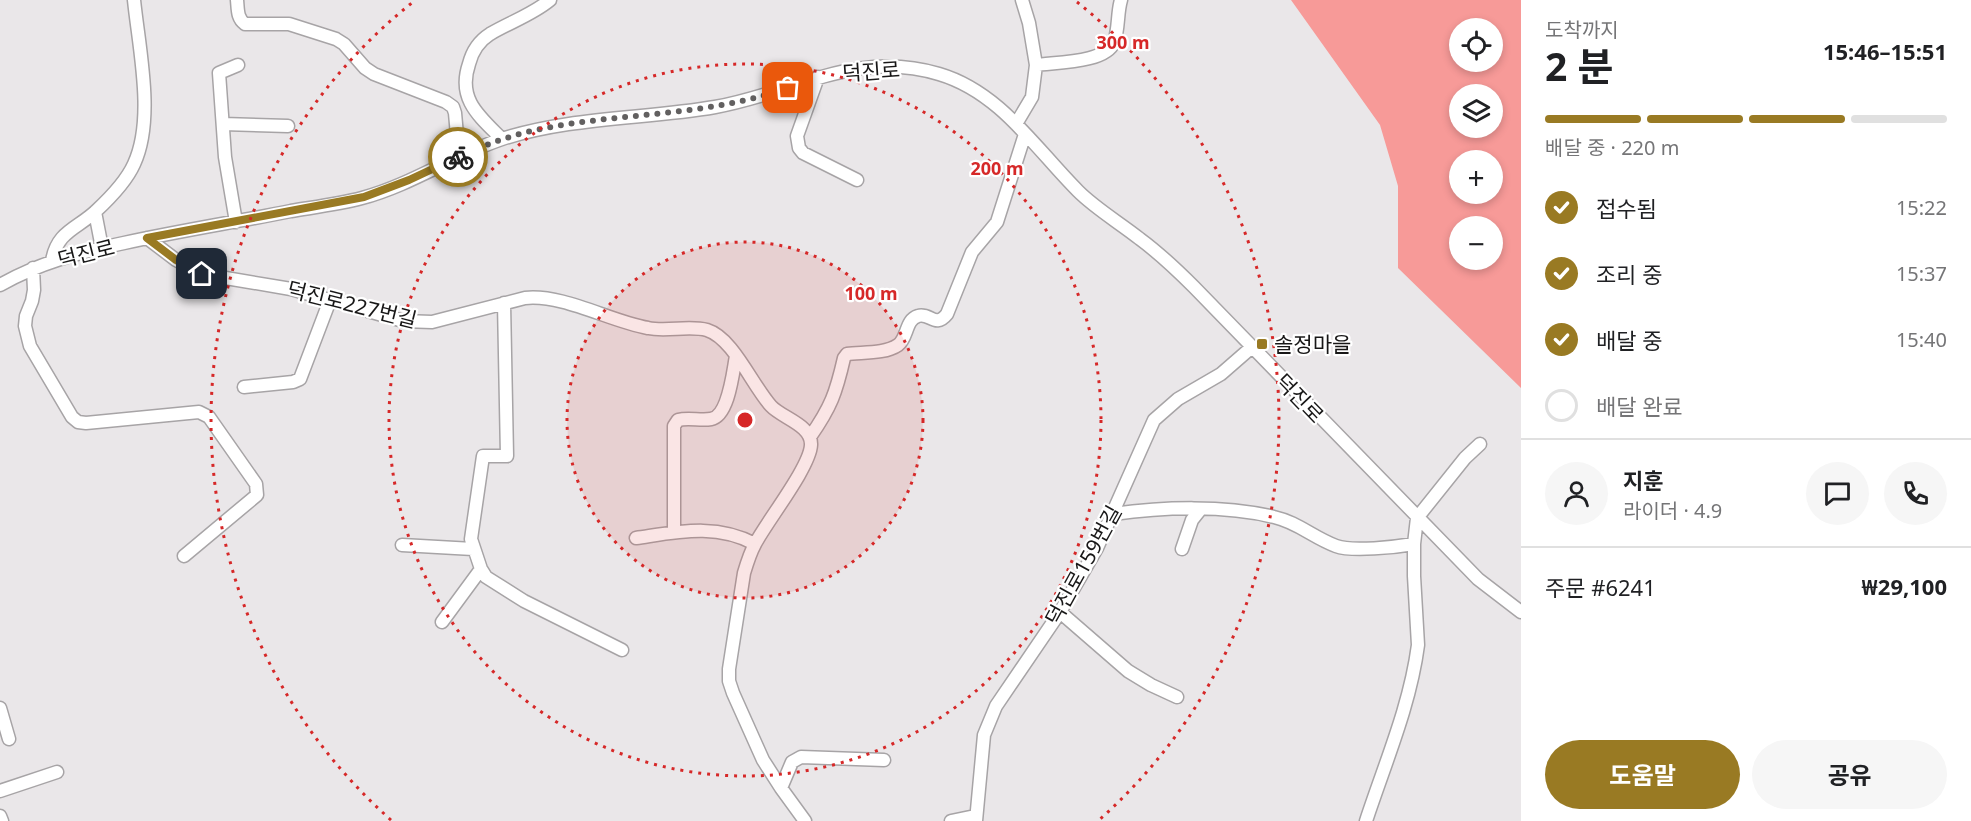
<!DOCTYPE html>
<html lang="ko">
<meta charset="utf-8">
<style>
body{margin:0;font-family:"Noto Sans","Noto Sans KR",sans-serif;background:#f6f6f6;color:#202124;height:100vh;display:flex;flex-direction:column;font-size:22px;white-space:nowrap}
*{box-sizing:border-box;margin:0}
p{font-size:20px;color:#757577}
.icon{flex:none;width:33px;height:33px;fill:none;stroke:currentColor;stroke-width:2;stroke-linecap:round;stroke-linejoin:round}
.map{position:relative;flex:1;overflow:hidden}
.sheet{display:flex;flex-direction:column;background:#fff;width:450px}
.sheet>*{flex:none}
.fabs{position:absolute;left:1449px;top:18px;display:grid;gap:12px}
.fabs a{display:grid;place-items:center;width:54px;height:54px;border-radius:50%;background:#fff;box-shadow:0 3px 9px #0003;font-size:30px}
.pin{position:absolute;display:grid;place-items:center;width:51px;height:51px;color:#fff;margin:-26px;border-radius:12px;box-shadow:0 3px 9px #0006}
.courier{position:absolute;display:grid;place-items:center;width:60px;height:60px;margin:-30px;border:4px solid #997a23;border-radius:50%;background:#fff;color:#222;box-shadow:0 2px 8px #0007}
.summary em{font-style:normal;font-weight:700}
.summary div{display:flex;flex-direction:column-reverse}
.summary{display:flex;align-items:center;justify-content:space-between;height:102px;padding:0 24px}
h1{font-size:39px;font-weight:700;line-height:45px}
.bar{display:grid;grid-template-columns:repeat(4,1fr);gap:9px 6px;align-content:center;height:72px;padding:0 24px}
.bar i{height:8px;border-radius:4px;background:#e0e0e0}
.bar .on{background:#997a23}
.bar p{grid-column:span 4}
.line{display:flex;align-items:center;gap:15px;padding:0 24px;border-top:2px solid #e0e0e0}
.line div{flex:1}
.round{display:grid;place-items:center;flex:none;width:63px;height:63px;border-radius:32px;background:#f6f6f6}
ol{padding:0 24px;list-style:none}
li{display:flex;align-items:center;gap:18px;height:66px}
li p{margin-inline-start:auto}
li .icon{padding:6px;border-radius:50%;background:#997a23;color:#fff;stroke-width:4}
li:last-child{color:#757577}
li i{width:33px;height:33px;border:3px solid #e0e0e0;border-radius:50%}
.action{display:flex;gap:12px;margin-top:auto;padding:12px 24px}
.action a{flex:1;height:69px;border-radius:36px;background:#997a23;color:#fff;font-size:24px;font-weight:700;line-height:69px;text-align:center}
.action a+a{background:#f6f6f6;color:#202124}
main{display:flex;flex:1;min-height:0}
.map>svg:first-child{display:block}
.forest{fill:#f79a98;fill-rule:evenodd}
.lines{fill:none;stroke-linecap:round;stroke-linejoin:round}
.minor-casing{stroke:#a7a4a6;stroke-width:15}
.minor{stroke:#fff;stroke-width:12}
.done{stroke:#626060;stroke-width:6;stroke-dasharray:0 10.8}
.route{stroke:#997a23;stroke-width:8}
.ring{fill:none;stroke:#d62828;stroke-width:3;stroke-dasharray:3 6}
.poi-dot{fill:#997a23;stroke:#fff;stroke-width:2}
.labels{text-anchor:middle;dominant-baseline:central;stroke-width:4.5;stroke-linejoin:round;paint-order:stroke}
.street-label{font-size:21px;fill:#181717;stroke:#fff}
.poi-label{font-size:21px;fill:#181717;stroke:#fff;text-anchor:start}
.centre{fill:#d62828;stroke:#fff;stroke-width:3}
.ring-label{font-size:18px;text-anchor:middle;font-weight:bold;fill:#d62828;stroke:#fff;stroke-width:4.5;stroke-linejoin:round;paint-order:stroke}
</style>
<main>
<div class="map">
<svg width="1521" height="821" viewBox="0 0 1521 821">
<rect width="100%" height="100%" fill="#eae7e9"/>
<path class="forest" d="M1291,0H1521V388L1398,268V186L1380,125ZM1460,28H1492V62H1460ZM1460,94H1492V128H1460ZM1460,160H1492V194H1460ZM1460,226H1492V260H1460Z"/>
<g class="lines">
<defs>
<path id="minor" d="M237,0C238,10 237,18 245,24H289L336,39L344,44L365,68L374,74L446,102L453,107L455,113L459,157
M1022,0L1029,23L1036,65
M818,77L797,136L799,148L803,153L857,180
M223,124L288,126
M1016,124L1032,97L1036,65C1056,62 1106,63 1114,42C1119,29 1117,13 1121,0
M502,139C479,116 457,99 469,64C472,52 479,41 490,34C510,22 532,15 550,0
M95,212L102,248
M236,222L225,157L219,73L238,65
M147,238L176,260L202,274L291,289L403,321L432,322L525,298C564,294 609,321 648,328C667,332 689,325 707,330C733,338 752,385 771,406C782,418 812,425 811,445C810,467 767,521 755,544C750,553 747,563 744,573L729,669V681L733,693L763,760L781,788L805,821
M52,261C57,231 77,229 96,211C110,198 126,182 134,164C155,119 139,49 134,0
M33,268L34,290L32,301L26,316L25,326L30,346L72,417L78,422L86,423L199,412L209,417L256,484L257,495L184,556
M0,285C39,263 80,252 124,243C179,231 236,222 291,211C315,207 339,204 362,198C411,185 454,155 502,139C570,117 645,119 715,107C795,93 855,49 939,74C1000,92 1035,148 1078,191C1096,209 1120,223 1140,239C1159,253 1177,270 1194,287L1478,579L1521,612
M504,303L507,456H483L471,539L481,569L486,577L524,601L622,650
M244,387L293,382L300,379L330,300
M810,437C831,407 836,393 844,358L847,354C862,352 885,354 898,345C908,338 905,320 918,316C930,312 935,329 947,314L972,252L997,222L1025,134
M1113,514C1163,507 1225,505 1274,517C1297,522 1314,538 1336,546C1352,552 1396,547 1414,544
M674,532V426L678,420C689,417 700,421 711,419C729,416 733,371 736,356
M636,538C678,532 716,523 755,544
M402,545L473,549
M1182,549L1192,520L1200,510
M1060,612L1128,671L1151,685L1177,697
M442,622L481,569
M0,708L9,739
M781,788L792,762L801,757L884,760
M0,791L57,772
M0,816L2,821
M951,821L975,816
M976,821L984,735L996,706L1060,612L1097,548L1154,420L1178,399L1221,374L1252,347
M1366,821C1385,763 1410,706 1418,645L1414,576V544L1417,518L1465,458L1480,444"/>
</defs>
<use href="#minor" class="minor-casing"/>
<use href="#minor" class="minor"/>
</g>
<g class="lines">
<path class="done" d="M458,157C484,145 509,136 536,130C619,112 706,117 788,88"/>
<path class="route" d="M202,274L176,260L147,238L364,197L409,180L458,157"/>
</g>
<circle cx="745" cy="420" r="178" fill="#d62828" fill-opacity=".12"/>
<g class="ring">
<circle cx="745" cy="420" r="178"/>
<circle cx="745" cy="420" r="356"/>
<path d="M391 820A534 534 0 0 1 413 2M1077 2A534 534 0 0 1 1099 820"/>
</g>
<rect class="poi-dot" x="1256" y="338" width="12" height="12" rx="3"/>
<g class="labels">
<g class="street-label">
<text transform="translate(871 71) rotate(-4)">덕진로</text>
<text transform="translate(86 253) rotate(-14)">덕진로</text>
<text transform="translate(352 304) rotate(14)">덕진로227번길</text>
<text transform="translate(1300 398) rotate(46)">덕진로</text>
<text transform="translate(1083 565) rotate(-61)">덕진로159번길</text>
</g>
<g class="poi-label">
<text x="1274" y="344">솔정마을</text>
</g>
</g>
<circle cx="745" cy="420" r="9" class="centre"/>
<g class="ring-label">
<text x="1123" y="49">300 m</text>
<text x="997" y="175">200 m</text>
<text x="871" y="300">100 m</text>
</g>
</svg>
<div class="fabs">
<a><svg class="icon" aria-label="locate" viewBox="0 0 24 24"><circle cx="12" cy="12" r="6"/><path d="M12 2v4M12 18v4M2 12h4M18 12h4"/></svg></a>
<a><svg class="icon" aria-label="layers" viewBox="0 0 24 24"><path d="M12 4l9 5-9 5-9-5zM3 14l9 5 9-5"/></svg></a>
<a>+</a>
<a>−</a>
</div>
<div class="pin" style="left:788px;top:88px;background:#ea580c"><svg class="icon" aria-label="bag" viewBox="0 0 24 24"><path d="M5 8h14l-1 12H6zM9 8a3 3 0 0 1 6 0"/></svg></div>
<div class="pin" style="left:202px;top:274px;background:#1f2937"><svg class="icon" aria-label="home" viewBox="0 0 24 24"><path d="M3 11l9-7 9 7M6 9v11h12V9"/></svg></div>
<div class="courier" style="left:458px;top:157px"><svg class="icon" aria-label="bike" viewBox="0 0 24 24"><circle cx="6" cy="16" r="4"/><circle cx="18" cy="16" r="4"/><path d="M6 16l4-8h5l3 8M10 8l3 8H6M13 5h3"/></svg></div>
</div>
<section class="sheet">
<div class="summary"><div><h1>2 분</h1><p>도착까지</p></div><em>15:46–15:51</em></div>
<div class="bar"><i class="on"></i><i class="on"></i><i class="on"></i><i></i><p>배달 중 · 220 m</p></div>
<ol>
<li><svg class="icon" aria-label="check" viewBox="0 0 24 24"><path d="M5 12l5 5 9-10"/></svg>접수됨<p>15:22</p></li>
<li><svg class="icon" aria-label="check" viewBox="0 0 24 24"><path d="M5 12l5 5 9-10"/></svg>조리 중<p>15:37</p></li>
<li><svg class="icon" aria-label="check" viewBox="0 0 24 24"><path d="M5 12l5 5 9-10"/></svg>배달 중<p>15:40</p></li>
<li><i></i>배달 완료</li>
</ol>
<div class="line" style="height:108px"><a class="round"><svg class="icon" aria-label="person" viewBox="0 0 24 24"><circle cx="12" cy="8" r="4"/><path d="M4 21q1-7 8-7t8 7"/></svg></a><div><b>지훈</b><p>라이더 · 4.9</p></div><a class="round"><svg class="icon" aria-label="chat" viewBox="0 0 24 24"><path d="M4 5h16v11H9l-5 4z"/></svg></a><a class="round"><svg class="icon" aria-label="phone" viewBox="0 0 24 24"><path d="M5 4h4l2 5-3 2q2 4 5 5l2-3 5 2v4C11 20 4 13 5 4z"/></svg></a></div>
<div class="line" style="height:78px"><div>주문 #6241</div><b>₩29,100</b></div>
<div class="action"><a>도움말</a><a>공유</a></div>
</section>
</main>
